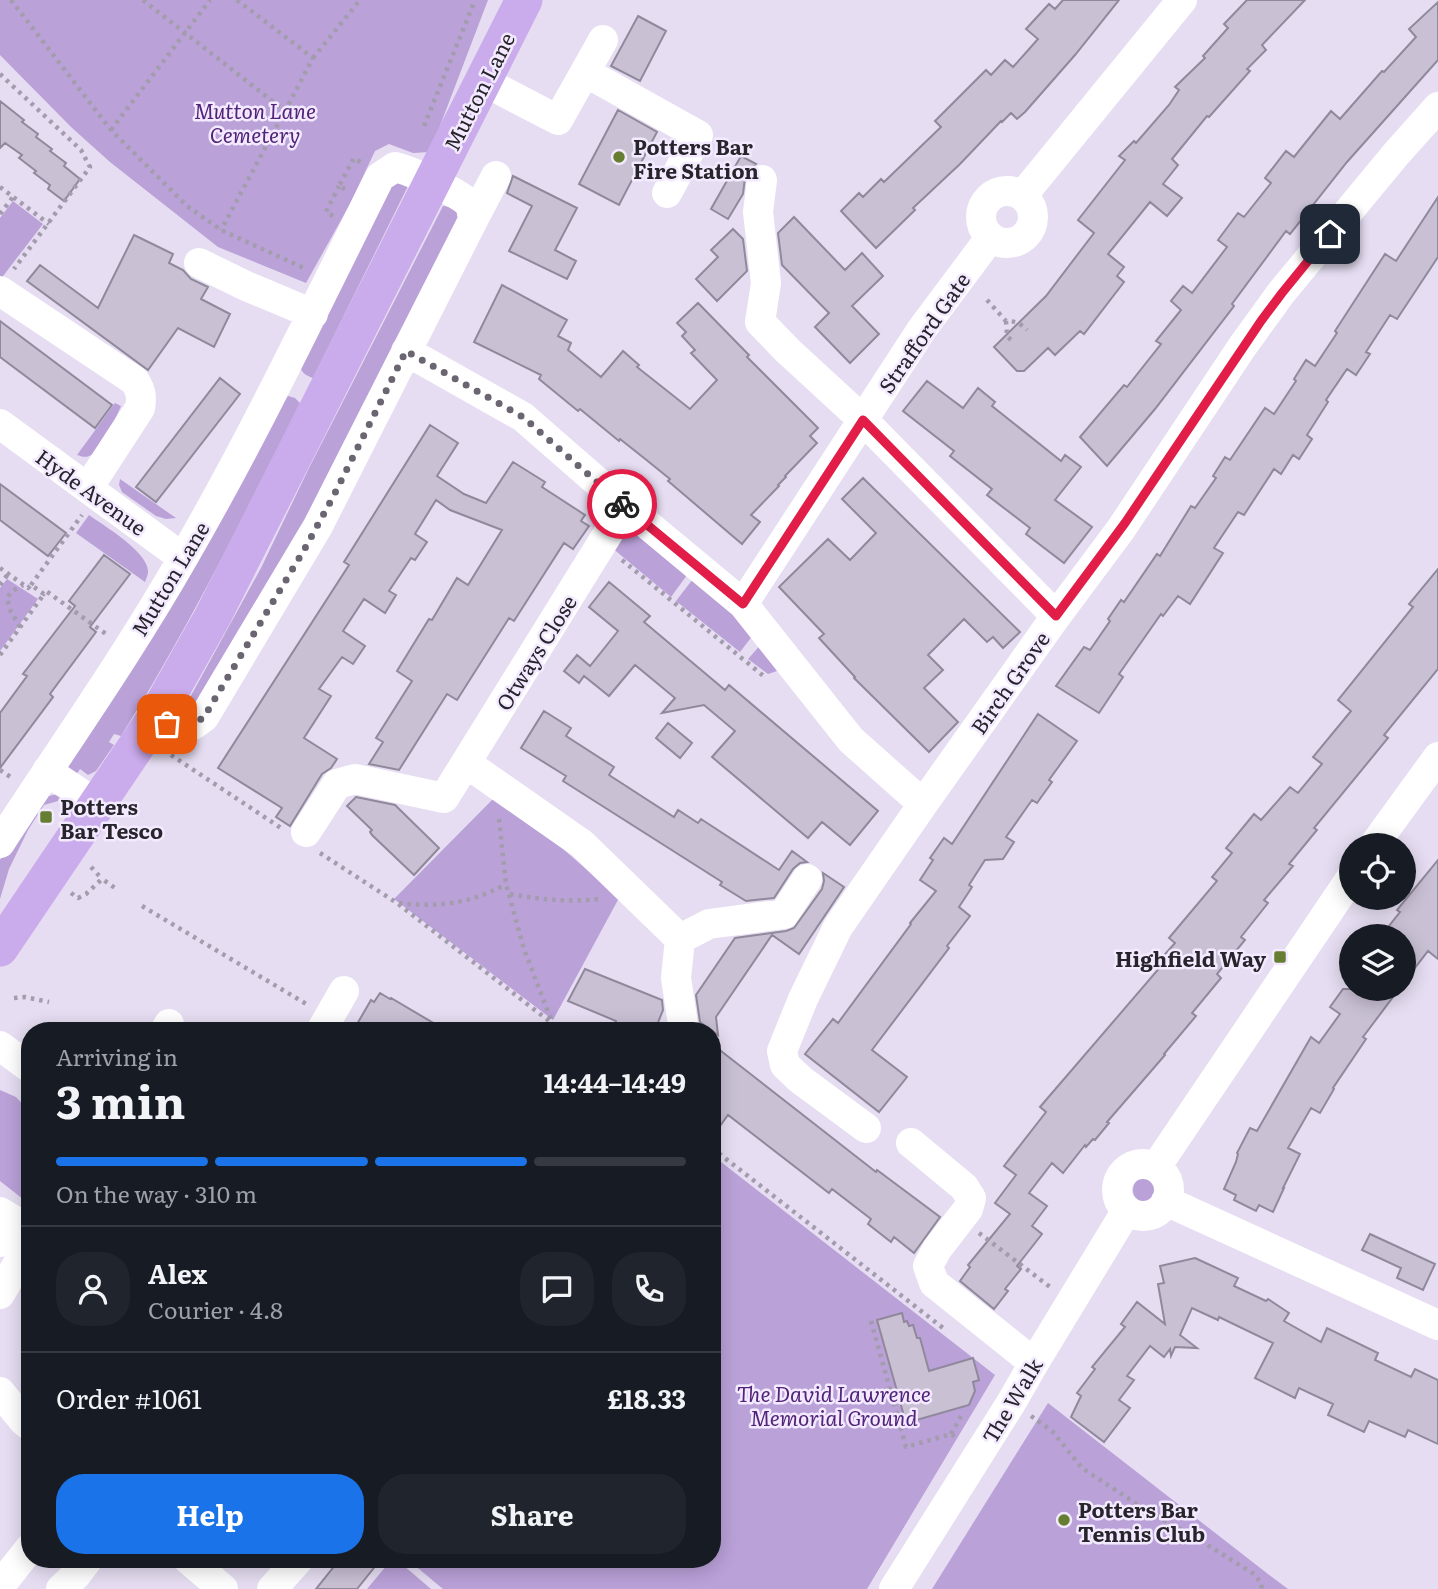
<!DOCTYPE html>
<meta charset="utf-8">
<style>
body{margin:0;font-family:Literata,serif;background:#20242c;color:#f1f3f6;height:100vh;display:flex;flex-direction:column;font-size:26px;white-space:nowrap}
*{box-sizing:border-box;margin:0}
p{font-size:23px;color:#9ea1a6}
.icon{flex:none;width:38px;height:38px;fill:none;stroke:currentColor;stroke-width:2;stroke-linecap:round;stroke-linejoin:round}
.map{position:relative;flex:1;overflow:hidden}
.sheet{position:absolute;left:21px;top:1022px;width:700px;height:546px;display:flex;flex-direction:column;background:#171b24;border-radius:28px;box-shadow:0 4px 18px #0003}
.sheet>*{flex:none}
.fabs{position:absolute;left:1339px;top:833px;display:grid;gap:14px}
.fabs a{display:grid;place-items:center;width:77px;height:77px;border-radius:50%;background:#171b24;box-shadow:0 4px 18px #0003;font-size:35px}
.pin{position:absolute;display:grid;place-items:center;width:60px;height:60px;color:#fff;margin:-30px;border-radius:14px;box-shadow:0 4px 10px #0006}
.courier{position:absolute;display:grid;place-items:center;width:70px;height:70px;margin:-35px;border:5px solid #e11d48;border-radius:50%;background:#fff;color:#222;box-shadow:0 2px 9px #0007}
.overview em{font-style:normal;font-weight:700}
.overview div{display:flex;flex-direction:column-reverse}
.overview{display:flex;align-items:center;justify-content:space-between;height:119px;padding:0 35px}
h1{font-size:46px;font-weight:700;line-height:52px}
.bar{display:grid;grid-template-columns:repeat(4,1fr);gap:10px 7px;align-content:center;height:84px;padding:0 35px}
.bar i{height:9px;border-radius:5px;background:#363941}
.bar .current{background:#1a73e8}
.bar p{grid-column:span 4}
.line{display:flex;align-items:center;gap:18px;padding:0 35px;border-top:2px solid #363941}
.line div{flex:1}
.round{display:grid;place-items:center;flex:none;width:74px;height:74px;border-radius:28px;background:#20242c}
.primary-button{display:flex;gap:14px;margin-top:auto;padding:14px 35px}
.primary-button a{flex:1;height:80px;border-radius:28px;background:#1a73e8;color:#fff;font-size:28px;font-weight:700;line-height:80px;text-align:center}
.primary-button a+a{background:#20242c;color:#f1f3f6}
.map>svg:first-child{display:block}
.green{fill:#baa1d8}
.building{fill:#c9c0d4;stroke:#90889b;stroke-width:2}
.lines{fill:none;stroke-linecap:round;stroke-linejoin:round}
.path{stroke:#a39cac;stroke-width:4.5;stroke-dasharray:3.5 5;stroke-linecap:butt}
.minor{stroke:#fff;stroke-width:30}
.major{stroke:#caabeb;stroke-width:37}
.done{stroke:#6a6571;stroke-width:7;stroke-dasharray:0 12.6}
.route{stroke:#e11d48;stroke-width:9}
.poi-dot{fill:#657e31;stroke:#f3eaff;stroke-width:2.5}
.labels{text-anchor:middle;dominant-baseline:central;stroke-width:5;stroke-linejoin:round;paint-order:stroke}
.street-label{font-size:21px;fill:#27242b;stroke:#f3eaff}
.park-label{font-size:21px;font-style:italic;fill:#512379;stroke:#f3eaff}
.poi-label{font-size:21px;font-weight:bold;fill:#27242b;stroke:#f3eaff;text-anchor:start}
</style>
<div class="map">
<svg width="1438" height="1589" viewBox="0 0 1438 1589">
<rect width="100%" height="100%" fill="#e6ddf2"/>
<path class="green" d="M0,0H488L430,152L413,153L389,144L375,151L350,204L306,283L218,247L110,162L71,127L0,55Z
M397,180L408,186L313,378C305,375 302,373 299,365L388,186Z
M13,201L43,224L0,280V218Z
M443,206L452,207L461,218L348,447L194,713L184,714L182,712L261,568L309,468Z
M288,396L295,398L300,403C244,516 188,629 121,736L114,734L109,742L114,745L96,771L88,775L80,769L76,775L69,770L67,763L282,399Z
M115,403L121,406C115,419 102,452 89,456C84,458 81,456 77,455Z
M120,479L176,518L166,519L156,516L122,492L119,485Z
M89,515C104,526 149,552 148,572C148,575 146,579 145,582L76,533Z
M635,531L690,571L671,597L611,547L618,537Z
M696,575L753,635L740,652L676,601Z
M7,579L38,599L0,651V588Z
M764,641L786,668L768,674L748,659Z
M58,794L61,797L58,801L44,805L28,830L9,869L0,899V860L40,800L44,797Z
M493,799L562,848L619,898L553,1020L394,899Z
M0,1090L16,1097L30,1112V1200L28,1203L0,1181Z
M712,1155L995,1375L867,1589H443L407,1559H712Z
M1133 1190a13 13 0 1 1 26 0a13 13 0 1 1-26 0Z
M1048,1403L1268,1574L1288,1589H932Z
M392,1559H396L431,1589H367Z"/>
<path class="building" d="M1063,0H1119L1075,55L1025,112L1017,119L1011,113L1002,122L1001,121L960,164L913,208L915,210L876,248L841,211L859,193L863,197L881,179L884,182L941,127L935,121L986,70L991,75L1005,60L1013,67L1038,39L1026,29L1049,4L1055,9Z
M1247,0H1305L1262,45L1266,50L1247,69L1250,71L1209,117L1207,116L1172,159L1178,165L1163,184L1182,198L1167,216L1150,202L1108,254L1124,267L1117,276L1124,282L1084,334L1080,331L1055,355L1048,348L1024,371H1017L994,347L1046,296L1094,233L1078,220L1125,160L1119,156L1134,141L1136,143L1169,105L1179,90L1175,87L1205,58L1203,56L1228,28L1224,24Z
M1438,2V60L1347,162L1290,234L1286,231L1232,304L1234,306L1155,409L1107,466L1080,437L1124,385L1127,387L1161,344L1156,341L1181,310L1171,301L1183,286L1192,293L1227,247L1218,240L1238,213L1244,217L1271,183L1265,178L1286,151L1294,157L1331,111L1340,119L1382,71L1384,72L1416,37L1409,29Z
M638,16L666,31L640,81L611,66Z
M0,101L24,120L22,122L38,134L36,137L52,149L50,151L66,163L64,166L80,179L64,201L48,189L50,185L34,173L36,171L19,158L22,155L5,143L0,148Z
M618,110L657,132L619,205L579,184Z
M741,156L756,164L748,170L745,178L743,194L728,219L711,209Z
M513,176L577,208L555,250L576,261L567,279L509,251L532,206L507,193Z
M1438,197V257L1397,319L1390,315L1366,352L1370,354L1356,375L1347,369L1326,400L1328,402L1307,435L1312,439L1299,459L1293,455L1281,474L1274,469L1244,515L1238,512L1214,548L1223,553L1190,604L1178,596L1163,616L1161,614L1119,674L1123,677L1099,713L1056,686L1084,647L1090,650L1110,621L1108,619L1121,600L1124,602L1157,554L1160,556L1191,506L1195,508L1216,478L1213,476L1225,457L1230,460L1265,408L1274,414L1296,381L1294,379L1306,360L1315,366L1337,333L1335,331L1385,254L1396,261Z
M794,217L845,270L862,253L883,276L852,306L879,334L850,363L815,327L829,313L782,265L778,233Z
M733,229L743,239L747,271L717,301L696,279L718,257L711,250Z
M134,235L173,254L169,263L183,270L191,279L208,287L201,299L230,314L214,347L178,328L148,370L27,281L40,265L98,308Z
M502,285L567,320L558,336L571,343L568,350L601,377L623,351L639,365L637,367L690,409L717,380L691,353L695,350L682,336L686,332L677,323L698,303L749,355L747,357L818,428L810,436L817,443L785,476L786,477L778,485L779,486L751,515L760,522L742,544L668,481L670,479L644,458L620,439L619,441L580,409L578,411L539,379L541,375L474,342Z
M0,321L112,405L95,428L0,357Z
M220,378L240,394L156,502L136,487Z
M927,381L963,408L978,388L995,402L992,406L1061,461L1065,455L1081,467L1055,500L1092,527L1064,563L1026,534L1030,528L987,495L992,489L950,456L954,451L903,411Z
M430,425L458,443L437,476L464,494L486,503L513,462L545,482L542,487L585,515L581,521L589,526L573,549L564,543L514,621L509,618L457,700L447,694L399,770L369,764L383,742L376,738L412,681L397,671L429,619L432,620L457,578L468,585L502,530L450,510L436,500L415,534L427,542L415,560L411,558L389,591L396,595L385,613L364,599L343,631L365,646L353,664L342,657L319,689L331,696L304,738L337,759L331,768L322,774L290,826L276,817L282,808L218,768L349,565L344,562Z
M863,478L1020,632L1003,648L993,637L987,642L964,619L928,655L943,670L924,688L958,722L929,752L854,678L855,677L819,638L824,634L779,587L828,539L850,560L876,533L842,499Z
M0,484L66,533L48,556L0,520Z
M104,555L130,574L90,627L96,632L50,694L53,697L0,768V713L27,676L23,674L75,606L69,601Z
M1438,569V669L1384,735L1388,738L1314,828L1317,830L1289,864L1293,866L1264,900L1268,903L1241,937L1245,940L1217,974L1221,978L1192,1013L1196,1016L1164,1054L1165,1055L1107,1122L1109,1123L1095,1140L1093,1139L1086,1147L1085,1145L1063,1173L1052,1163L1029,1193L1047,1206L1032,1226L1042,1234L1017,1266L1021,1269L1005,1289L1008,1291L994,1309L960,1281L970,1267L968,1265L1010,1214L995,1203L1016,1175L1004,1166L1046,1112L1040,1107L1162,965L1158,962L1175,943L1169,938L1217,881L1212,877L1232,853L1226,848L1254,814L1261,820L1290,787L1298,793L1322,764L1313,757L1351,711L1338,700L1413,607L1409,604Z
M609,582L650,616L644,622L700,669L725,690L729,685L878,811L850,845L822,822L808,838L712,757L735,731L704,705L662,713L675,698L635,665L609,696L584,676L579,683L564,671L577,655L590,666L618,631L589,607Z
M544,711L571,728L566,736L614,767L609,775L674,817L678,810L698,823L701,819L779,870L792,851L807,862L800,863L793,869L774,898L746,901L720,885L722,882L563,781L566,776L521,748Z
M1038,714L1077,741L1049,780L1052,782L1037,803L1032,800L1006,837L1014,842L1003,859L985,860L969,885L972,887L959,907L970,916L947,946L949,948L872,1050L907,1077L879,1112L805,1054L833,1019L838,1023L911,924L910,923L936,891L920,880L933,860L930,858L944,838L952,844Z
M668,723L692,743L680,758L656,738Z
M356,797L395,805L439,848L414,875L372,835L370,832L372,830L347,806Z
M1438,860V959L1428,951L1404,982V936H1381L1400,912L1397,910Z
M823,873L844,887L799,954L772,935L716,1017L718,1035L700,1022L696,995L735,938L786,931L794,928L822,889L824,881Z
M585,969L662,1000L663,1010L655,1030L638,1023L635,1031H632L615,1024L616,1021L568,1001Z
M1343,989H1399L1363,1037L1366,1039L1333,1088L1334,1089L1320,1113L1311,1108L1288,1148L1300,1154L1283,1188H1284L1273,1212L1259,1205L1256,1211L1234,1200L1236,1195L1224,1189L1236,1162L1238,1154L1237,1153L1250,1128L1257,1131L1311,1037L1319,1043L1340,1014L1330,1007Z
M380,993L390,999L391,998L447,1031H353L371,1000L374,1002Z
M712,1044L876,1172L877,1170L940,1217L914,1253L894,1237L891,1242L868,1224L871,1219L832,1189L829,1193L728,1115L712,1137Z
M1370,1234L1435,1264L1423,1290L1397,1278L1401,1268L1362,1250Z
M1195,1258L1238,1278L1234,1286L1266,1301L1268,1299L1289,1313L1284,1321L1321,1342L1327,1328L1378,1353L1375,1360L1411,1377L1415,1369L1438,1380V1444L1408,1430L1405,1437L1369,1421L1364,1432L1328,1415L1333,1404L1299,1388L1295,1398L1255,1378L1273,1343L1219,1317L1218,1320L1192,1308L1180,1335L1197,1348L1175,1347L1171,1356L1170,1349L1164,1357L1150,1346L1127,1376L1134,1380L1119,1400L1130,1408L1104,1442L1071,1417L1081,1396L1077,1393L1095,1369L1092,1367L1125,1327L1121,1324L1137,1302L1165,1324L1158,1284L1164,1283L1160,1266Z
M902,1313L904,1322L907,1321L909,1326L913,1325L917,1338H920L929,1371L973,1358L979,1380L973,1382L975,1391L969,1405L906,1423L877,1320Z
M340,1559H381L357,1589H316Z"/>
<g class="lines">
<path class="path" d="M11,0L111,130L187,206L221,230L306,269
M143,0L285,111L221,230
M237,0L313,58L285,111
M313,58L360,0
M0,74L81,150L90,167L14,269
M424,126L475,0
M111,130L210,0
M0,187L49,224
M345,189L339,186L354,158L362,163
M0,214L13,197
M333,216L326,212L339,186
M987,300L1006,321C1015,321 1020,323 1027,330
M1006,321L1007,336L1013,342
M622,560L766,678
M0,568L28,588L31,585L44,594L46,591L106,634
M0,585L8,574
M31,585L82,515
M20,627L11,612L7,598L11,592L23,585
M0,655L44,594
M171,755L281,828
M0,770L12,778
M499,819L506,884L524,949L552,1022
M320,853L397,903L562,1031
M91,867L102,879
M71,893L78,898L86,894L102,879L118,890
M510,894C543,900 567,902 601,899
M399,903C437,908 473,903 506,884
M142,906L308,1005
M14,998L25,997L49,1002
M712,1148L943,1328
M979,1233L1050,1287
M871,1321L906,1447L951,1434L959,1439
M1031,1416L1052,1431L1082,1468L1149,1512L1193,1536L1254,1574L1261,1583L1262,1589
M951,1434L963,1413"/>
<path class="minor" d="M585,72L698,135L667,193
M483,81L558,120L603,40
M762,180L758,212L766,283L760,322L787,350L863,420L1056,616
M981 217a26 26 0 1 1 52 0a26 26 0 1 1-52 0Z
M1022,196L1182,0
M473,220L496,176
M199,263L246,286L313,314
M0,291L135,381C141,391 142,397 140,408L88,488
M406,351L523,417L625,506L743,604L851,740L923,804
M0,424L183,558
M743,604L922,329L990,238
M466,763L582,844L680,939
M47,771L98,805
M306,832L337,784L355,779L444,798L625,506
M0,843C61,749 127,656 183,558C255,434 316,305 380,177L395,167C409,170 462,194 469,204C472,208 472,215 473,220L318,526L204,717L193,725L181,730L170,726L156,717
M1374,845L1438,757
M165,1031L169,1024
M321,1031L344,991
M684,1031L676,978L680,939L709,924L784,914L807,879
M0,1046L30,1068
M866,1128L801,1080L785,1065L782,1051L803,999L838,927L923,804L1054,619L1121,529L1242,347L1281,293L1396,154L1438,107
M911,1143L964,1187L971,1198L968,1209L937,1249L928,1266L934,1283L1034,1363
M1117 1190a26 26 0 1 1 52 0a26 26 0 1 1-52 0Z
M1156,1167L1351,878
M1166,1201L1438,1325
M0,1212L30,1230
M0,1242L15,1221
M0,1294L17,1265L30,1249
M0,1392L23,1420L30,1426
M188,1559L223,1589
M0,1586L30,1548
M61,1589L76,1575L88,1559
M272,1589L299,1559
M894,1589L1011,1403L1034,1363L1127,1210"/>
<path class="major" d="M0,948L156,717L213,616L524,0"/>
</g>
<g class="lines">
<path class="done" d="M167,724L181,730L193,725L204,717L304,550L333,497L406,351L523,417L622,504"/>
<path class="route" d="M622,504L743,604L863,420L1056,616L1125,523L1261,321L1282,293L1330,234"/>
</g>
<g class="poi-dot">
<circle cx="619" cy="157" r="7"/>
<rect x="39" y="810" width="14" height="14" rx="3.5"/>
<rect x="1273" y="950" width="14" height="14" rx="3.5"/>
<circle cx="1064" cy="1520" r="7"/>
</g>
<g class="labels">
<g class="street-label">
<text transform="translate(478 91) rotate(-63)">Mutton Lane</text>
<text transform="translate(923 332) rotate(-55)">Strafford Gate</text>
<text transform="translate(92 491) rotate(36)">Hyde Avenue</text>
<text transform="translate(169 578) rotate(-59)">Mutton Lane</text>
<text transform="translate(535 652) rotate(-58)">Otways Close</text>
<text transform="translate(1009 682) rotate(-55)">Birch Grove</text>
<text transform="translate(1011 1400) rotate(-59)">The Walk</text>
</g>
<g class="park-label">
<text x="255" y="109">Mutton Lane<tspan x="255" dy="24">Cemetery</tspan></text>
<text x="834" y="1392">The David Lawrence<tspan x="834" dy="24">Memorial Ground</tspan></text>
</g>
<g class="poi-label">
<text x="633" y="145">Potters Bar<tspan x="633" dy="24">Fire Station</tspan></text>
<text x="60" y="805">Potters<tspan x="60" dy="24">Bar Tesco</tspan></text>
<text x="1266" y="957" text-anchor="end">Highfield Way</text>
<text x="1078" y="1508">Potters Bar<tspan x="1078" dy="24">Tennis Club</tspan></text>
</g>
</g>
</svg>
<div class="fabs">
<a><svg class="icon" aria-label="locate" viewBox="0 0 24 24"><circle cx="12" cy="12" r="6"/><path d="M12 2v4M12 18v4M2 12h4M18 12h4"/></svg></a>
<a><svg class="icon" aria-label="layers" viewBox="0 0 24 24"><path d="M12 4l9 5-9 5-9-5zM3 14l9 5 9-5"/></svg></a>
</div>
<div class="pin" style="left:167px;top:724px;background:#ea580c"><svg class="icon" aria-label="bag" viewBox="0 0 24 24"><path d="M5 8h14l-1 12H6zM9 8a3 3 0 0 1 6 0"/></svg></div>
<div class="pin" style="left:1330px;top:234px;background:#1f2937"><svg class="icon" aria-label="home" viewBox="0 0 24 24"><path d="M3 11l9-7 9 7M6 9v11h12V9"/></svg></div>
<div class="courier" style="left:622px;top:504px"><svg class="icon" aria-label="bike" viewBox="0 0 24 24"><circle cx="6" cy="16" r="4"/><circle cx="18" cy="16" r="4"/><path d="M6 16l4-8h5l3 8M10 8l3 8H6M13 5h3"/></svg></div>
<section class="sheet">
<div class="overview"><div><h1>3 min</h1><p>Arriving in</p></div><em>14:44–14:49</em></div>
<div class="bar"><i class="current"></i><i class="current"></i><i class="current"></i><i></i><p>On the way · 310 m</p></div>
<div class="line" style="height:126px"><a class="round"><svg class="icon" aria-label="person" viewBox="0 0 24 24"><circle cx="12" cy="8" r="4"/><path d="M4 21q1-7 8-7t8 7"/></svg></a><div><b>Alex</b><p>Courier · 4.8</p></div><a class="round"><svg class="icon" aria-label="chat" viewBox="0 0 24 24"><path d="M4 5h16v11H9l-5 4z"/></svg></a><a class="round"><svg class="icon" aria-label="phone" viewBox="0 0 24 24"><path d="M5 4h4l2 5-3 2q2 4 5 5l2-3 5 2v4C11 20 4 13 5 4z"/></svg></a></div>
<div class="line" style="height:91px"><div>Order #1061</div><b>£18.33</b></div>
<div class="primary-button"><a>Help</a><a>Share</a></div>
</section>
</div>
